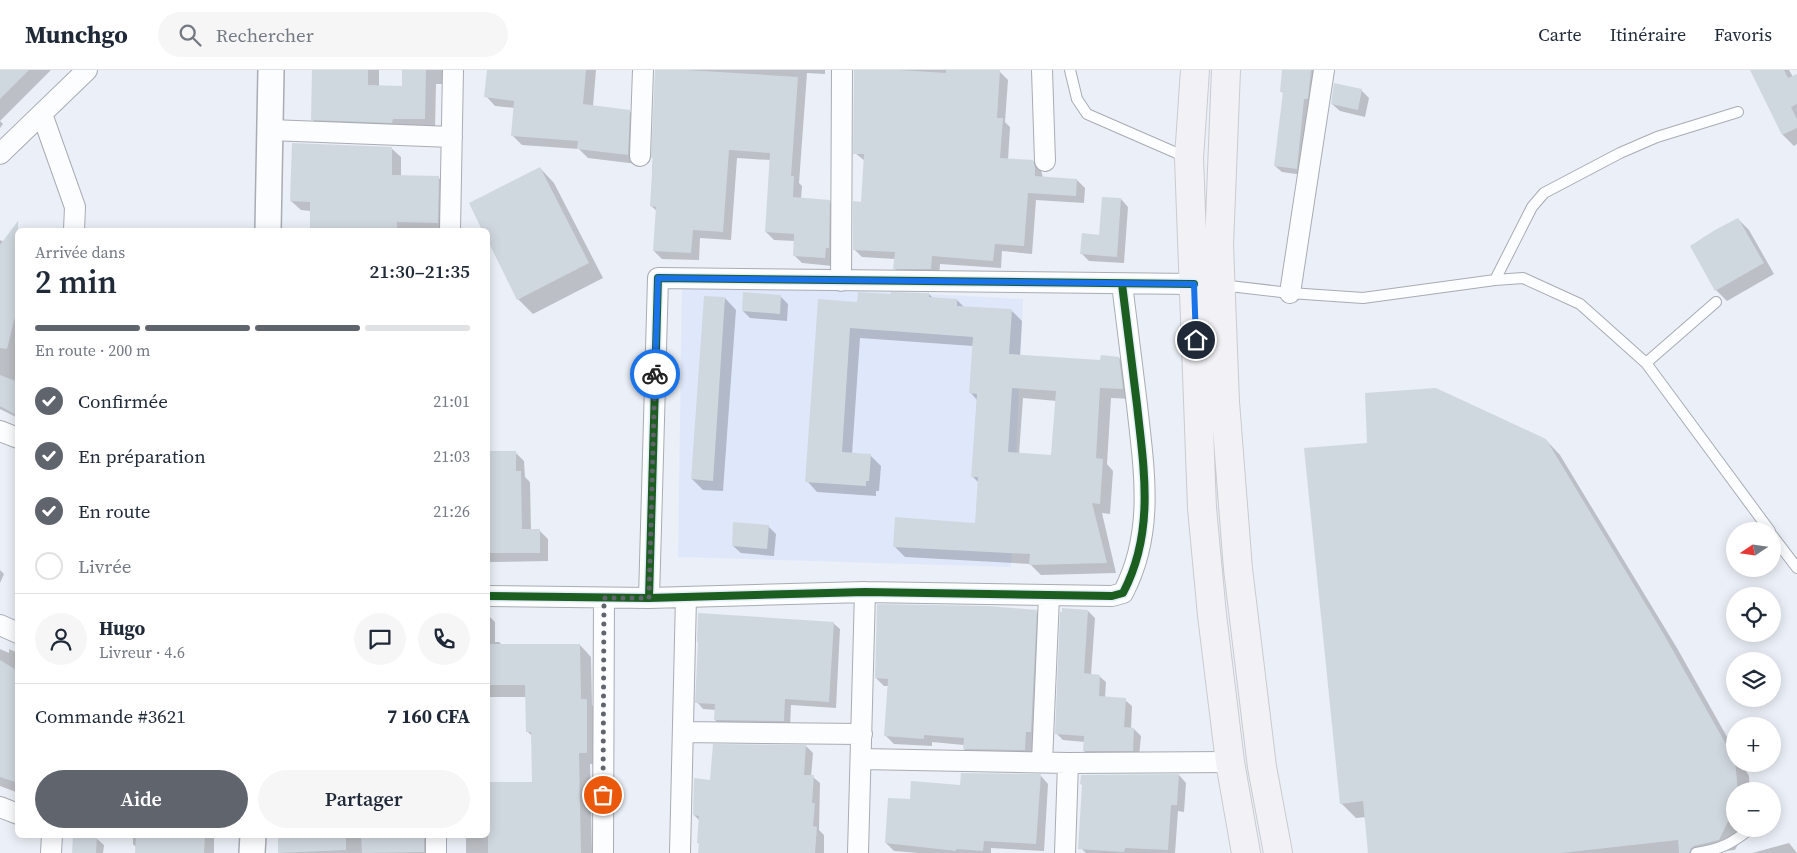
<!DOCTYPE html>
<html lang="fr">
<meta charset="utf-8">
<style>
body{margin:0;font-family:"Source Serif 4",serif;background:#f6f6f7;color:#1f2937;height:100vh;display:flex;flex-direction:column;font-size:19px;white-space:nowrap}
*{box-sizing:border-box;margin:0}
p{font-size:16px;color:#747a83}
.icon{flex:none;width:28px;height:28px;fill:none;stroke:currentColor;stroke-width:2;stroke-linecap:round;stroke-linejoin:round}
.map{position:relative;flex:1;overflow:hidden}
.details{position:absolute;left:15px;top:158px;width:475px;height:610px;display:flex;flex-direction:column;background:#fff;border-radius:8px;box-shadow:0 2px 12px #0003}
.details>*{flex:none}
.needle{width:32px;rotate:257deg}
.buttons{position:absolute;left:1726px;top:452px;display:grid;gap:10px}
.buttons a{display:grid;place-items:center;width:55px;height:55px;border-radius:50%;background:#fff;box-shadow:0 2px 12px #0003;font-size:25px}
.pin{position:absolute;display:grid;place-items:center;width:42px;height:42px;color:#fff;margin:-21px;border:2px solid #fff;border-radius:50%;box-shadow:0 1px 5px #0007}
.courier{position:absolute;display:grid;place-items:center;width:50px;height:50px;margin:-25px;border:4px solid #1a73e8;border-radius:50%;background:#fff;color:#222;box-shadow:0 1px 6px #0007}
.headline em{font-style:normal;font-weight:600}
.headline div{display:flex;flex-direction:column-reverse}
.headline{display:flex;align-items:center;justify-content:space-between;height:85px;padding:0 20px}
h1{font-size:32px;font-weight:600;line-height:38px}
.bar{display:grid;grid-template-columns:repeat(4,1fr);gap:8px 5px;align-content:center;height:60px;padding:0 20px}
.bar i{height:6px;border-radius:4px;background:#e0e1e3}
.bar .on{background:#60646d}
.bar p{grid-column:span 4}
.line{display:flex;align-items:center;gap:12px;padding:0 20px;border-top:1px solid #e0e1e3}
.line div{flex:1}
.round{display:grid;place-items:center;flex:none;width:52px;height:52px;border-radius:26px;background:#f6f6f7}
ol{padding:0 20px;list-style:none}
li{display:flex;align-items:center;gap:15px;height:55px}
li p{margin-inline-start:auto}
li .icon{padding:5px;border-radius:50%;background:#60646d;color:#fff;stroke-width:4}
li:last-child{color:#747a83}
li i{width:28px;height:28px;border:2px solid #e0e1e3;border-radius:50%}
.cta{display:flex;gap:10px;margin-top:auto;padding:10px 20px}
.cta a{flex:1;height:58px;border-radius:30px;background:#60646d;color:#fff;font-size:20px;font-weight:600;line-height:58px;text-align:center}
.cta a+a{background:#f6f6f7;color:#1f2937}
header{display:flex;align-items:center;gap:30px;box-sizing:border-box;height:70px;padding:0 25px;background:#fff;border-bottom:1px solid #e0e1e3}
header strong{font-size:24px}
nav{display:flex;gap:28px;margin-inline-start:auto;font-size:18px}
.search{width:350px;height:45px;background:#f6f6f7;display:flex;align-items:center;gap:12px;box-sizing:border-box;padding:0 18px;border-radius:28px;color:#747a83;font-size:19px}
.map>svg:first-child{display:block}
.built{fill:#dfe8fb}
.shadow{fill:#0003;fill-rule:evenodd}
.building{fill:#d0d8df;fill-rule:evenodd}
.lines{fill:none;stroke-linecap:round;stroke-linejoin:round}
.service-casing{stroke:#a8acb4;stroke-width:12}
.minor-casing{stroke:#a8acb4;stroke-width:22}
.tertiary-casing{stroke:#a8acb4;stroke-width:28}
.trunk-casing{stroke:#c9cbd0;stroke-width:30}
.service{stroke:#fcfdfe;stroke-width:10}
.minor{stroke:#fcfdfe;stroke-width:20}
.tertiary{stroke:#fcfdfe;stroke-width:25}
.trunk{stroke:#f2f2f6;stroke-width:28}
.cycleway-casing{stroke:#e5edfd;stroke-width:11}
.cycleway{stroke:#1b5e20;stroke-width:8}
.done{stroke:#60646d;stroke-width:5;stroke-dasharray:0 9}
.route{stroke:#1a73e8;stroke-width:6}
</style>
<header>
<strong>Munchgo</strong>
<div class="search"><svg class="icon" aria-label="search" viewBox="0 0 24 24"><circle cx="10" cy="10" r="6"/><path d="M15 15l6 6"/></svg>Rechercher</div>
<nav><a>Carte</a><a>Itinéraire</a><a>Favoris</a></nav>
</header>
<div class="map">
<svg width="1797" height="783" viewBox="0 0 1797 783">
<rect width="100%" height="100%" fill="#ebeff7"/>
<path class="built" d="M682,216L849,220L1023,229L1011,497L678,487Z"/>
<path class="shadow" d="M0,0H51L0,51L3,54L0,58Z
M313,0H379V16L403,17L404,0H459L451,14H436L435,59L323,60L312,49Z
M488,0H596L593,36L629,41L639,50L637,94L588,88L579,79L522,75L512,65L515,38L495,36L486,26Z
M656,0H825V4L807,3L799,113L802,116L801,129L829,131L837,139L833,196L802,193L794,185L795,171L774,170L766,162L770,90L737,88L731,170L700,168L699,190L662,189L654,181L657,141L651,136Z
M856,0H975L1000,2L1008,10L1005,52L1010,57L1008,90L1033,91L1041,100L1043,108L1077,110L1085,118L1084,133L1036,130L1032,184L1002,181L1001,198L940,194L939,207L902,206L894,198L895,189L862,187L854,179L862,133L865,91L855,83Z
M1283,0H1319L1303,105L1282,102L1275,96L1284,24L1281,21Z
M1752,0H1789L1793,7L1797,5V74L1794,76L1783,65Z
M1361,20L1369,28L1365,47L1340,41L1332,34Z
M391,78L401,87V107L439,108L448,117L447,160H311V141L301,140L291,131Z
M540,98L554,113L603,208L533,244L518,229L488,168V160H484Z
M1121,129L1128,137L1124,193L1089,191L1081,183L1100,166Z
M1738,149L1749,160L1774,204L1727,231L1716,220Z
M0,170L18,178V348L0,339Z
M929,224L933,228L957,230L964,237L1012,241L1022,251L1020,286L1102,292L1119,288L1129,299L1133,329L1111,328L1107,394L1113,401L1110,444L1102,443L1116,503L1041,505L1030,494L905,487L894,476L976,454L979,413L972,406L977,330L970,322L973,276L860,268L852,384L870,385L881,396L879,421H876V426L817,422L807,411L819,231L859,233L892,226ZM1023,328L1057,331L1053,386L1019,384Z
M780,226L788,234L787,251L750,248L743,241Z
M725,228L736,240L723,421L703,420L692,409Z
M1546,370L1560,385L1677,578L1735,681V694H1742L1749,706L1750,721H1735V759H1746L1735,780L1704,783H1369L1366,747L1356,748L1341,733Z
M515,382L524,391L525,407L530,412L531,460H539L548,469V491L488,492V425H490Z
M768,456L776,464L774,486L741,483L733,476Z
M0,500L4,504L0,513Z
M1036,541L1044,549L1033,688L972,687L964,679V675L932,672V676L894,674L885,665L889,616H884L876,608Z
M1088,541L1095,548L1091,605L1099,606L1106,612L1105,628L1125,630L1132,636L1131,659H1134L1141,666L1139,687H1091L1084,681L1085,672L1063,670L1056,663Z
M488,545L495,552V572H499L502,575H580L591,587L592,635L598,641V694H590L592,783H466V765H488V713H533L532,666L527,661V627H488Z
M833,553L840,559L836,638L791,635L790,657H722L715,650L716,640L703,639L697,632Z
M0,579L9,583V579L18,583V719L16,722L0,716Z
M806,676L813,683L811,707H813L820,713L819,760L824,765V783H699L700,751L694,745L711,711Z
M1179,705L1186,713L1184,742L1178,741L1175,783H1086L1079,776Z
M1041,706L1048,714L1044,781L991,778V783H919L894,781L886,773L911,731L962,716Z
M133,765H214V783H137V778L133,774Z
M279,765H433L432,783H280Z
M96,768L104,775L103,783H74Z
M1789,773L1797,783H1752Z"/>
<path class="building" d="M0,0H29L0,29Z
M312,0H368V15L402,16V0H426L425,49H393L392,53L311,50Z
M487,0H586L583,34L630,40L628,85L577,79L578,71L511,66L514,31L484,27Z
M655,0H687L798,7L791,106H794L793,127L830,130L829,178H826L825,188L793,186L794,164L765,162L770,83L729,80L723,162L693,160L691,183L653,181L656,137L650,136L653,88H651Z
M854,0H899L946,3V0H1000L997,48H1003L1000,88L1033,90L1035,98V106L1077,109L1076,126L1028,123L1024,176L995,174L993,191L932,186L931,199H893L895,182L853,180V131L861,132L864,84H853Z
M1282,0H1311L1308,29H1304L1297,99L1274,96L1283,22H1280Z
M1750,0H1784L1788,8L1797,4V34L1791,37L1797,49V58L1782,65Z
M1334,13L1362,19L1358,40L1331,34Z
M292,73L392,77V105L439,106L438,153L397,152V160H310V132L290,131Z
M540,97L589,193L517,230L488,171V160H482L469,133Z
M1102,127L1121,128L1117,187L1080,184L1082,163L1099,165Z
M1738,148L1764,193L1715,221L1690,176L1715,160Z
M18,151V235L7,279L0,278V175Z
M743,222L781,225L780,244L742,241Z
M858,222L891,224V222L929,223V227L957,229V236L1012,239L1009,284L1100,290L1101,285L1119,287L1123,319L1100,318L1096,388L1103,389L1100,434L1092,433L1107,493L1029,495L1030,484L893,477L895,447L975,453L978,407H971L977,324L969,323L973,267L850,258L842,382L871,384L869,411H866V416L805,412L818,229L857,232ZM1012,318L1056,321L1051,385L1008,382Z
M704,226L725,227L713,411L691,409Z
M0,305L18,312V346L0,336Z
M1436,318L1546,369L1663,563L1735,690L1738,721H1735V737L1719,770L1694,776L1691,778L1689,783H1679L1678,770L1561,783H1368L1363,731L1340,734L1304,378L1367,373L1365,323Z
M488,381H516V401H521L522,459H540V483H488Z
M733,452L769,455L767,479L732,476Z
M877,534L988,536L1037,540L1031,662H1026L1025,680L963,679L964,668L924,665V669L884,666L888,609L875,608Z
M1062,538L1088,540L1084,603L1100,605L1099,626L1126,628L1124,657L1134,658L1133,681H1083L1084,666L1055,664L1060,542H1062Z
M698,543L834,552L829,632L785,629L784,651L714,650L715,634L695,633L698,572H697Z
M488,574H580L581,629H587V683H579L581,783H488V712H532L531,662H526L525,615H488Z
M0,590L18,601V713L0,707Z
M713,674L806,675L804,705H814L812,733H815L813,756L817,757L815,783H698L699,774L697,773L699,746L693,745L694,708L710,710Z
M961,703L1041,704L1036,774L984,771L983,781L956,779V781L885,773L888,728L910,729L911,711L960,715Z
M1179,704L1177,735H1171L1168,780L1125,778L1124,782L1078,779L1082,715L1080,714L1081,705Z
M136,765H205L204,783H135Z
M278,765H346V780L278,783Z
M361,765H424V782L362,783Z
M73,766H97L96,783H72Z"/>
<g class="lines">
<defs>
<path id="service" d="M1070,0L1077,29L1087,44L1188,88
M1495,210L1532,137L1544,123L1620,83L1657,67L1738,42
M1221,215L1290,223L1363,228L1495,210L1523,208L1580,234L1646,293L1770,461
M1646,293L1716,232
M1772,465L1797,498
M1696,783C1721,779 1731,774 1750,759"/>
<path id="minor" d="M1042,0L1045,91
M42,44L75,137L74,160
M270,60L452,67
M0,84L87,0
M640,86L643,0
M450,160L453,0
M841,211L842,0
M1290,223L1324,0
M0,361L18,368
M488,526L649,528L865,522L1112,526L1123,523C1155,462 1144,400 1137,335C1132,295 1127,254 1122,214
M649,528L658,208L1194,214
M0,555L18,563
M683,662L862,664
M861,689L1068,693L1230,692
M1042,692L1049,526
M0,737L18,744
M51,783L52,765
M436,783V765
M603,783L604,528
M680,783L686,527
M858,783L865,522
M1065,783L1068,693"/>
<path id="tertiary" d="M268,160L271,0
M252,783L253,765"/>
<path id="trunk" d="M1195,0L1189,88L1202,438L1212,545L1230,692L1246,783
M1226,0L1219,175L1225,332L1238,499L1262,697L1278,783"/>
</defs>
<use href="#service" class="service-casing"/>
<use href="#minor" class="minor-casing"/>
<use href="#tertiary" class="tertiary-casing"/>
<use href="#trunk" class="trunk-casing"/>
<use href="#service" class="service"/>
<use href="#minor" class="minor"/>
<use href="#tertiary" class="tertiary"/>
<use href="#trunk" class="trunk"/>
<defs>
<path id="cycleway" d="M488,526L649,528L865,522L1112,526L1123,523C1155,462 1144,400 1137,335C1132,295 1127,254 1122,214
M649,528L658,208L1194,214"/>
</defs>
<use href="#cycleway" class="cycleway-casing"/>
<use href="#cycleway" class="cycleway"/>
</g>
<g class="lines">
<path class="done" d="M603,725L604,528H649L655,304"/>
<path class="route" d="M655,304L658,208L1194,214L1196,270"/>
</g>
</svg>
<div class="buttons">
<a><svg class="needle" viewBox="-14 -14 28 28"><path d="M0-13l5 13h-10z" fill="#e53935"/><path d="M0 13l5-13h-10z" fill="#747a83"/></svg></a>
<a><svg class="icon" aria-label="locate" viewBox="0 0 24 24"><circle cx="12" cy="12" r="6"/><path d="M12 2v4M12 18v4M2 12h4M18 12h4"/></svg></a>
<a><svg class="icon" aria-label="layers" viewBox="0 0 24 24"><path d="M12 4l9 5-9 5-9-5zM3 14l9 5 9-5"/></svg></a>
<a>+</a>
<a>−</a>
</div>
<div class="pin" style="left:603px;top:725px;background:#ea580c"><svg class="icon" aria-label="bag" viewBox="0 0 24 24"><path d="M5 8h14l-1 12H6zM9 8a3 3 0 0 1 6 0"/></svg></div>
<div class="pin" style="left:1196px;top:270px;background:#1f2937"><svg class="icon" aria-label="home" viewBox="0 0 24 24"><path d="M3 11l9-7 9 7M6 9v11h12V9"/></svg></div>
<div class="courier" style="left:655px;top:304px"><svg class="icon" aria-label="bike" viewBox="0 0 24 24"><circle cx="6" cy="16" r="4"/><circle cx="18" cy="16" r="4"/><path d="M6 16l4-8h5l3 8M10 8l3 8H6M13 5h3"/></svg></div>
<section class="details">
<div class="headline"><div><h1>2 min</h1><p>Arrivée dans</p></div><em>21:30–21:35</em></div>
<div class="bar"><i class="on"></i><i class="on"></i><i class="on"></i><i></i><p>En route · 200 m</p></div>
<ol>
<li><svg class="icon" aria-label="check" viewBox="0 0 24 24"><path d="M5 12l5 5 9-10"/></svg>Confirmée<p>21:01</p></li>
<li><svg class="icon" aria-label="check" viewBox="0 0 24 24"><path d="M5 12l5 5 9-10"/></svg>En préparation<p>21:03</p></li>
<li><svg class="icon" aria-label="check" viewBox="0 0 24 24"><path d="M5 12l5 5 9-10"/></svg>En route<p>21:26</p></li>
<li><i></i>Livrée</li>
</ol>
<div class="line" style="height:90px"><a class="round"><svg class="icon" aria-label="person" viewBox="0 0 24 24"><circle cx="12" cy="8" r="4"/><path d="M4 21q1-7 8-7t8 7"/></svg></a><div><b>Hugo</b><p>Livreur · 4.6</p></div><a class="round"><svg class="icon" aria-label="chat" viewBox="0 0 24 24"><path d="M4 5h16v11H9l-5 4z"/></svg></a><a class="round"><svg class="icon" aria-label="phone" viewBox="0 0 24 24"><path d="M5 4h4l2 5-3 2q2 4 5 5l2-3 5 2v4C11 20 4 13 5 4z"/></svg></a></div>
<div class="line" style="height:65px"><div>Commande #3621</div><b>7 160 CFA</b></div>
<div class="cta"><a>Aide</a><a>Partager</a></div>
</section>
</div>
